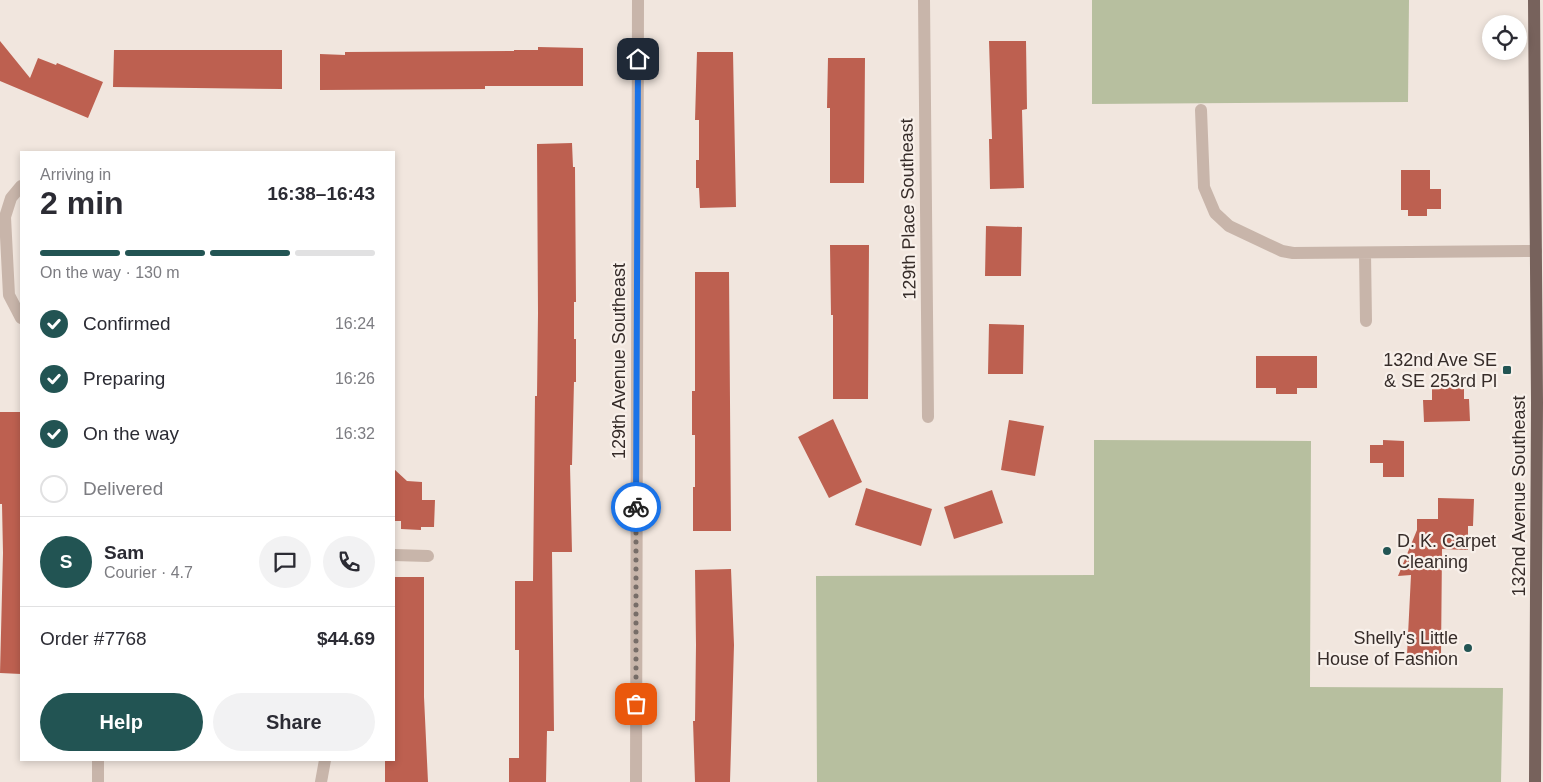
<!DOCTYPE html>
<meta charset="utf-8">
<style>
body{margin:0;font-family:Arial,sans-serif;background:#f2f2f3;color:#2b2b33;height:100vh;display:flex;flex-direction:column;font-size:19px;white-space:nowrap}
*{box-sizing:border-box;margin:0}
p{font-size:16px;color:#7c7c81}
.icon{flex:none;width:28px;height:28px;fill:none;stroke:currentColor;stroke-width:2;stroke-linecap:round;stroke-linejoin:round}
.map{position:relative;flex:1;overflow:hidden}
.details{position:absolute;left:20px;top:151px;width:375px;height:610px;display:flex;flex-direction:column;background:#fff;border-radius:0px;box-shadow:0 2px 8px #0003}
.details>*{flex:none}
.fabs{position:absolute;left:1482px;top:15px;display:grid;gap:10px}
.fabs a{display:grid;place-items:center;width:45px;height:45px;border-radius:50%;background:#fff;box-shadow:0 2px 8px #0003;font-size:25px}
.pin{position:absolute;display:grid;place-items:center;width:42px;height:42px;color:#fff;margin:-21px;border-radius:10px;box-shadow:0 2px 8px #0006}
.courier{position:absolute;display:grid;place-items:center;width:50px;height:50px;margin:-25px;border:4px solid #1a73e8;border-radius:50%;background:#fff;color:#222;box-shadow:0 1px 6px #0007}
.head em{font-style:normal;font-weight:800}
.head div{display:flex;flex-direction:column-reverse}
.head{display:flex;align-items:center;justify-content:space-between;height:85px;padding:0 20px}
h1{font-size:32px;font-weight:800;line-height:38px}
.bar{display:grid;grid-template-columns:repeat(4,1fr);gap:8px 5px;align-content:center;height:60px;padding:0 20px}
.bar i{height:6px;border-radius:4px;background:#e1e1e2}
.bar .active{background:#225453}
.bar p{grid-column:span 4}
.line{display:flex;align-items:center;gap:12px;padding:0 20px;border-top:1px solid #e1e1e2}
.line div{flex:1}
.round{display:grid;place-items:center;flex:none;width:52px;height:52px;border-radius:26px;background:#f2f2f3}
ol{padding:0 20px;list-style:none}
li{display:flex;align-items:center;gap:15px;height:55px}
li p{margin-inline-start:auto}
li .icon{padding:5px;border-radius:50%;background:#225453;color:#fff;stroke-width:4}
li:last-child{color:#7c7c81}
li i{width:28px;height:28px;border:2px solid #e1e1e2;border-radius:50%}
.primary-button{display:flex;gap:10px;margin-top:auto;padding:10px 20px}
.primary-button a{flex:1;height:58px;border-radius:30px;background:#225453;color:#fff;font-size:20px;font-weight:800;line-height:58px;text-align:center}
.primary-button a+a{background:#f2f2f3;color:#2b2b33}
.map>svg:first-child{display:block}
.green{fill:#b7bf9f}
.building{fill:#bd6050}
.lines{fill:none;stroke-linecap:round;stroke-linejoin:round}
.minor{stroke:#c8b5aa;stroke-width:12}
.major{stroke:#77625c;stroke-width:12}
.done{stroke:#776d68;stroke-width:5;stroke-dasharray:0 9}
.route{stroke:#1a73e8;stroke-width:6}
.poi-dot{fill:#225453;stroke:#f8f0ea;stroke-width:2}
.labels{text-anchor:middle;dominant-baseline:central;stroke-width:4.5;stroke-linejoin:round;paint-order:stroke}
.street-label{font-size:18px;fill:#362c29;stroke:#f8f0ea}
.poi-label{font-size:18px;fill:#362c29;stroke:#f8f0ea;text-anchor:end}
</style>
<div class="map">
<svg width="1543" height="782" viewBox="0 0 1543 782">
<rect width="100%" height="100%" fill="#f1e6de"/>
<path class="green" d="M1092,0H1409L1408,102L1092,104Z
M1094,440L1311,441L1310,687L1503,688L1501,782H817L816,576L1094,575Z"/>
<path class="building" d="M0,41L30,78L38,58L56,65L57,63L103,82L88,118L0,81Z
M989,41H1026L1027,109L1022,110L1024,188L990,189L989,139H992Z
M538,47L583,48V86H485V89L320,90V54L345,55V52L514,51V50H538Z
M114,50H282V89L113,87Z
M697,52H733L736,207L700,208L699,188H696V160H699V120H695Z
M828,58H865L864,183H830V108H827Z
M572,143L573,167H575L576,302H574V339H576V382H574L572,465H570L572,552H552L554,731H547L546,782H509V758H519V650H515V581H533L535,396H537L538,313L537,144Z
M1401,170H1430V189H1441V209H1427V216H1408V210H1401Z
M986,226L1022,227L1021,276H985Z
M830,245H869L868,399H833V315H831Z
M695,272H729L731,531H693V487H695V435H692V391H695Z
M989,324L1024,325L1023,374H988Z
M1256,356H1317V388H1297V394H1276V388H1256Z
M1432,382H1464V399H1469L1470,421L1424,422L1423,400H1432Z
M0,412H21V674L0,673L3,553L2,504H0Z
M833,419L862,482L829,498L798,437Z
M1009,420L1044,426L1035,476L1001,470Z
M1383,440L1404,441V477H1383V463H1370V445H1383Z
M394,469L407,481L422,482V500H435L434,527H421V530L401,529V521H394Z
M866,488L932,509L921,546L855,525Z
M992,490L1003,523L954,539L944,507Z
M1438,498L1474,499L1473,526H1468V550L1442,549L1441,656L1407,655L1411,575L1398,576L1417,530V519H1438Z
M731,569L734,645L730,782H695L693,721H695L696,645L695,570Z
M394,577H424V697L428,782H385V760H394Z"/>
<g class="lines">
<path class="minor" d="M924,0L928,417
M1201,110L1204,187L1215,213L1229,226L1282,251L1293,253L1536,251
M21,186L11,198L5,217L9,295L21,318
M1365,253L1366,321
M394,555L428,556
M98,782V760
M321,782L325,760
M636,782L638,0"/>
<path class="major" d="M1534,0L1537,402L1535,782"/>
</g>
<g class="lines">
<path class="done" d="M636,704V507"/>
<path class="route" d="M636,507L638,59"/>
</g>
<g class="poi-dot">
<rect x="1502" y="365" width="10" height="10" rx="2.5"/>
<circle cx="1387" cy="551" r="5"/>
<circle cx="1468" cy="648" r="5"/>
</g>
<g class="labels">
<g class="street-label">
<text transform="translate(908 209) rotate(-91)">129th Place Southeast</text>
<text transform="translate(619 361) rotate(-90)">129th Avenue Southeast</text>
<text transform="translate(1519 496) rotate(-90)">132nd Avenue Southeast</text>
</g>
<g class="poi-label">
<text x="1497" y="360">132nd Ave SE<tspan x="1497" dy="21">&amp; SE 253rd Pl</tspan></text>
<text x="1397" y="541" text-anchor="start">D. K. Carpet<tspan x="1397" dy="21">Cleaning</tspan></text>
<text x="1458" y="638">Shelly's Little<tspan x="1458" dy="21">House of Fashion</tspan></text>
</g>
</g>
</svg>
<div class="fabs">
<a><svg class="icon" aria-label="locate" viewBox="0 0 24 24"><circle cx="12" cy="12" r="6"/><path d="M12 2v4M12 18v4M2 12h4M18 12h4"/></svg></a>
</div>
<div class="pin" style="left:636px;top:704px;background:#ea580c"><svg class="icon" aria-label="bag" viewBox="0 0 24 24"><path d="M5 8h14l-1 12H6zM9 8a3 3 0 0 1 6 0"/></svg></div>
<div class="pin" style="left:638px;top:59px;background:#1f2937"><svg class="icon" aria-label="home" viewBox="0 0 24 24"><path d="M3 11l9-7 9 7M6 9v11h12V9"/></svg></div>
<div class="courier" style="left:636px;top:507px"><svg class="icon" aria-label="bike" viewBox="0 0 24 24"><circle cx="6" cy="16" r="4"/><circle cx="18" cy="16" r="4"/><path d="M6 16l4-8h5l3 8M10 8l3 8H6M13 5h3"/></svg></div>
<section class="details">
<div class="head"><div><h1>2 min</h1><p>Arriving in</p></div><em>16:38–16:43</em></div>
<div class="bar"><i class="active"></i><i class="active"></i><i class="active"></i><i></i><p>On the way · 130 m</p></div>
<ol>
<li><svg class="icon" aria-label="check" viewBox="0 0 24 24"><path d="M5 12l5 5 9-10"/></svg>Confirmed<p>16:24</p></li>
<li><svg class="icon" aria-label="check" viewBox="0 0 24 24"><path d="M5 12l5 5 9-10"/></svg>Preparing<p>16:26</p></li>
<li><svg class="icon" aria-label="check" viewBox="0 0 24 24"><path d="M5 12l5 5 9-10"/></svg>On the way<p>16:32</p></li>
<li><i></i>Delivered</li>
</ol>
<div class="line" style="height:90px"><b class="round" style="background:#225453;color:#fff">S</b><div><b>Sam</b><p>Courier · 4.7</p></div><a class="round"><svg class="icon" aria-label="chat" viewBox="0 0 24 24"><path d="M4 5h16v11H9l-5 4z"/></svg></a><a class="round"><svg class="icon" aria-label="phone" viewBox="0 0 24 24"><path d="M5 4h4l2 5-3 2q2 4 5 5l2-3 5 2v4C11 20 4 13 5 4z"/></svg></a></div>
<div class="line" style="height:65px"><div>Order #7768</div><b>$44.69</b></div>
<div class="primary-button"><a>Help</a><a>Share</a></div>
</section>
</div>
